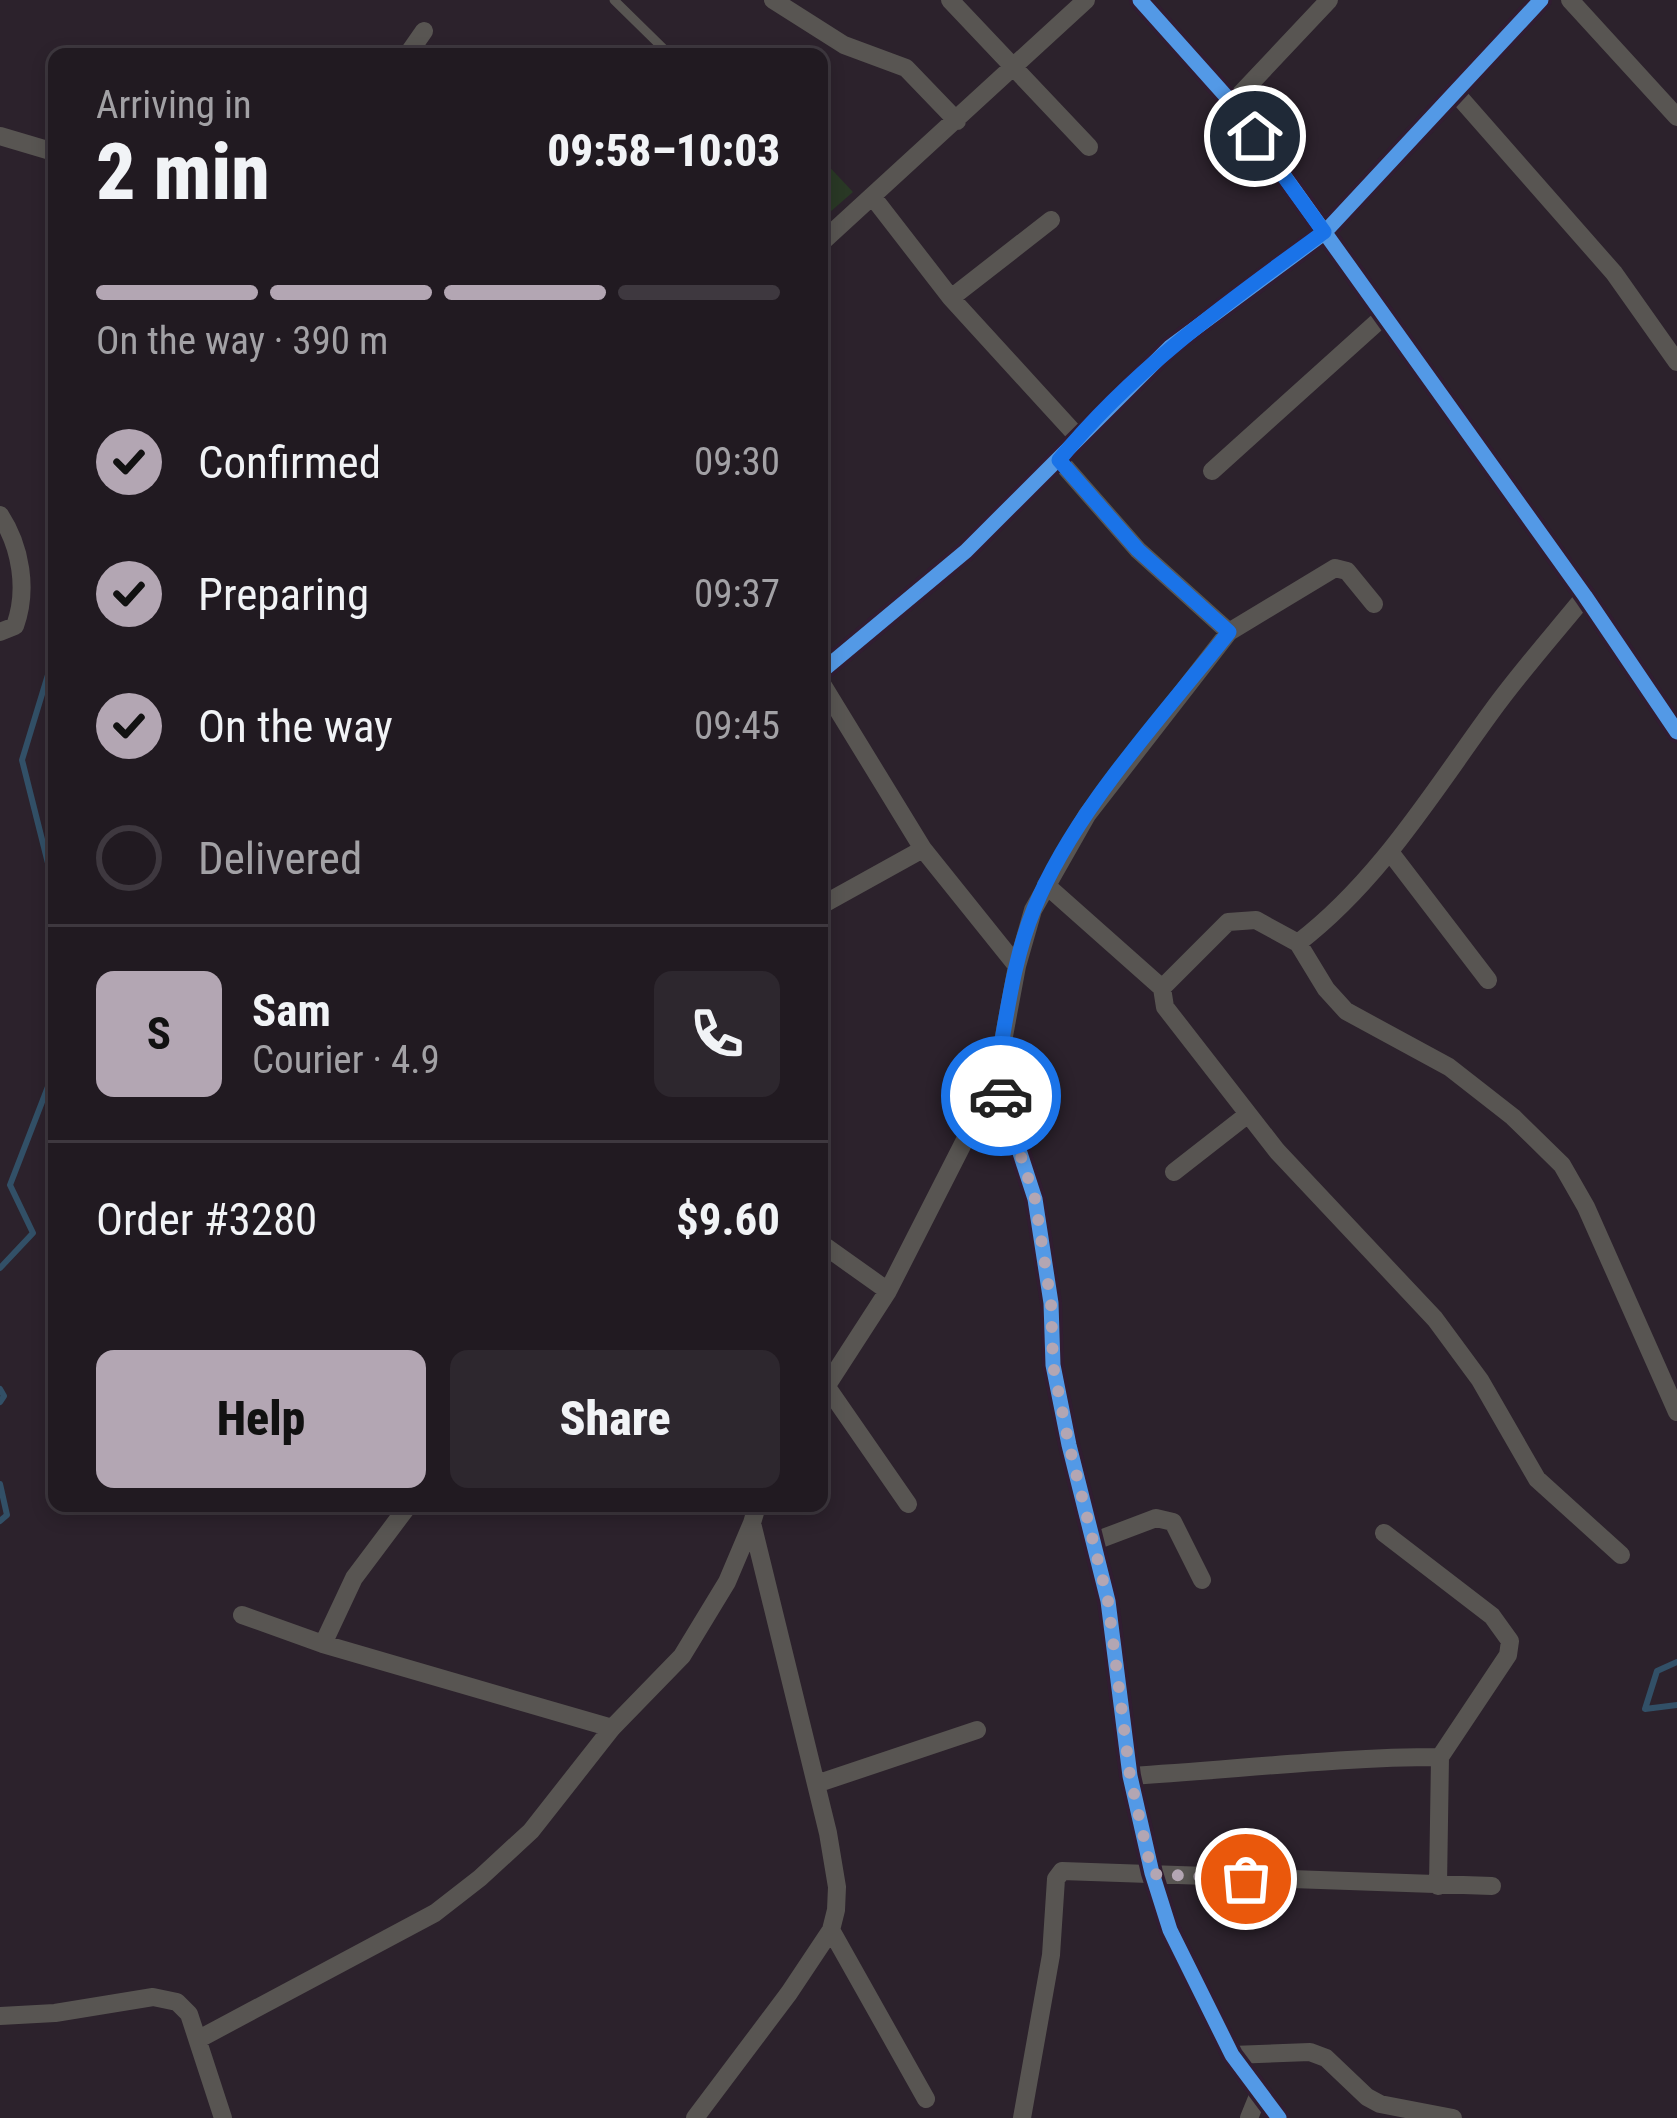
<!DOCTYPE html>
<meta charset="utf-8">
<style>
body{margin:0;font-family:"Roboto Condensed",sans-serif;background:#2d272e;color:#f1f3f6;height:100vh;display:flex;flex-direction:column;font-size:45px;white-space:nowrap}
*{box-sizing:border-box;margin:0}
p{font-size:39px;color:#a2a1a5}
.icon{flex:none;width:66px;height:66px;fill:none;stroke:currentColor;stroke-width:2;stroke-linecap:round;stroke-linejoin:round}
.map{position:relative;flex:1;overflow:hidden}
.sheet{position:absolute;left:48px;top:48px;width:780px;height:1464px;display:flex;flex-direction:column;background:#211a21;border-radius:18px;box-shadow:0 6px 18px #0003,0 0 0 3px #3e383f}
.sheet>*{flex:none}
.pin{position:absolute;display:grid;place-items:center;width:102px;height:102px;color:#fff;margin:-51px;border:6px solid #fff;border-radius:50%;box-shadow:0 3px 12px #0007}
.courier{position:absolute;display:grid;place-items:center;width:120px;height:120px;margin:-60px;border:9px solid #1a73e8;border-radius:50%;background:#fff;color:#222;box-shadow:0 3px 15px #0007}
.head em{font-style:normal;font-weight:800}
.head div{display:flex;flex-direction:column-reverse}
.head{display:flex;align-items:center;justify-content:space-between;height:204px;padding:0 48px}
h1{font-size:78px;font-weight:800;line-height:90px}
.bar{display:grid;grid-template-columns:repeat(4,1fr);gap:18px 12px;align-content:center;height:144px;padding:0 48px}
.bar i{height:15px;border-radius:9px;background:#3e383f}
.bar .on{background:#b3a6b3}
.bar p{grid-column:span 4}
.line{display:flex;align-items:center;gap:30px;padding:0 48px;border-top:3px solid #3e383f}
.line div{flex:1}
.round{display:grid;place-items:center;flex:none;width:126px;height:126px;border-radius:18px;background:#2d272e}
ol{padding:0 48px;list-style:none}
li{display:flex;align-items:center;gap:36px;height:132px}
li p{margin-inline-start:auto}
li .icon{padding:12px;border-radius:50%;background:#b3a6b3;color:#111;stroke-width:4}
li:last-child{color:#a2a1a5}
li i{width:66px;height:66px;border:6px solid #3e383f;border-radius:50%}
.button{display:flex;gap:24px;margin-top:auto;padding:24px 48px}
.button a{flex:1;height:138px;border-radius:18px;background:#b3a6b3;color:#111;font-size:48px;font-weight:800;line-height:138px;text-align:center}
.button a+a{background:#2d272e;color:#f1f3f6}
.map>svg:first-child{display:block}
.green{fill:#293825}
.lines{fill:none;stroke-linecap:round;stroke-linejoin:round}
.stream{stroke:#325067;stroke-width:6}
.service{stroke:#585552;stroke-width:9}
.minor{stroke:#585552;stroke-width:18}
.cycleway-casing{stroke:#311d31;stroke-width:22}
.cycleway{stroke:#5399e6;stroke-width:15}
.done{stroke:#b3a6b3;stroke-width:12;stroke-dasharray:0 21.6}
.route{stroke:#1a73e8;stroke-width:15}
</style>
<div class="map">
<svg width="1677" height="2118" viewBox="0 0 1677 2118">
<rect width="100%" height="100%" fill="#2c222c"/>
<path class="green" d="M822,159L853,192L822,219Z"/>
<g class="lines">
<path class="stream" d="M54,655L22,760L54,887
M0,1268L33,1233L10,1185L49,1084L54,955
M0,1389L4,1396L0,1402
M0,1484L7,1515L0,1521
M1677,1662L1657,1671L1645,1709L1677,1705"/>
<path class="service" d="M614,0L668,53"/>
<path class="minor" d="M773,0L844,45L906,68L957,121
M950,0L1089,147
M1140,0L1232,103L1585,596L1677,732
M1570,0L1677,117
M408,54L424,31
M1454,91L1614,273L1677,362
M1232,103L1329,0
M0,136L54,152
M872,196L951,298L1078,437
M822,242L1086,0
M951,298L1051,220
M1212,471L1384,316
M0,515C21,547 28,590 15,626L0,632
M1229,632L1335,568L1347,571L1374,604
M822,671L966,551L1170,347L1324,233L1541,0
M822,684L923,849L1017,966L996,1079L888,1291L822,1393
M1390,852L1488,980
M1046,885L1162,988L1165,1007L1277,1151L1435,1319L1480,1380L1537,1479L1621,1555
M822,905L923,849
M1298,943L1326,989L1346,1011L1449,1067L1513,1117L1562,1165L1586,1207L1677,1412
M1017,966L1033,910L1087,815L1229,632L1138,550L1059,460
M1162,988L1228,922L1256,920L1298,943C1379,881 1432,793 1492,711C1521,671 1554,634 1585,596
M996,1079L1035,1199L1051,1303L1053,1365L1069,1445L1108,1601L1130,1776L1152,1873L1170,1930L1232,2055L1279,2118
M1174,1172L1247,1115
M822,1244L888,1291
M827,1387L908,1504
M1384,1533L1492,1616L1510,1641L1508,1655L1440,1757L1438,1886
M1095,1541L1156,1518L1173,1522L1202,1580
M242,1615L323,1644L612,1728
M323,1644L354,1578L408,1506
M1130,1776C1233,1770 1336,1757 1440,1757
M816,1784L977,1730
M831,1930L926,2099
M0,2016L55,2013L153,1997L177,2002L189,2014L223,2118
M199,2039L435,1913L480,1878L531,1831L612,1728L682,1656L727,1582L752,1523
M1232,2055L1310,2052L1326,2058L1367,2097L1380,2104L1453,2118
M695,2118L789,1993L831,1930L836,1910L837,1887L828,1833L752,1523L757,1506
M1022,2118L1051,1955L1056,1879L1062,1871L1492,1886
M1249,2118L1260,2091"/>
<defs>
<path id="cycleway" d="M1140,0L1232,103L1585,596L1677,732
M822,671L966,551L1170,347L1324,233L1541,0
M996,1079L1035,1199L1051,1303L1053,1365L1069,1445L1108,1601L1130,1776L1152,1873L1170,1930L1232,2055L1279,2118"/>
</defs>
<use href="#cycleway" class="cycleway-casing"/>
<use href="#cycleway" class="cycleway"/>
</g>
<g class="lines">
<path class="done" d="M1001,1096L1035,1199L1051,1303L1053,1365L1069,1445L1108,1601L1130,1776L1152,1874L1246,1879"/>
<path class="route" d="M1001,1096L995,1079C1006,1023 1012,962 1034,909C1074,810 1163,716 1229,632L1138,550L1059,460C1134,368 1229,301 1324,232L1255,136"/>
</g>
</svg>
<div class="pin" style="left:1246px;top:1879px;background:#ea580c"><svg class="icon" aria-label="bag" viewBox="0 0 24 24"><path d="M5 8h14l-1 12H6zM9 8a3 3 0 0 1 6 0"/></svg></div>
<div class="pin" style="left:1255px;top:136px;background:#1f2937"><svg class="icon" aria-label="home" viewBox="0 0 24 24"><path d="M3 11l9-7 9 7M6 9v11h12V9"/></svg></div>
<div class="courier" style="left:1001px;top:1096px"><svg class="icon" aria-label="car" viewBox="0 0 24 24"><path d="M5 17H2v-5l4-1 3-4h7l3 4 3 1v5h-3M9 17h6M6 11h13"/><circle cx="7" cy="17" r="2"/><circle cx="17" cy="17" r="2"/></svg></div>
<section class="sheet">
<div class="head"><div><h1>2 min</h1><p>Arriving in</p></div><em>09:58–10:03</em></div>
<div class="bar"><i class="on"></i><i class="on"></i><i class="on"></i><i></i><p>On the way · 390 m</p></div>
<ol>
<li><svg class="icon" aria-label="check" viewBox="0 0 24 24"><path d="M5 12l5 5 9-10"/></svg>Confirmed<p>09:30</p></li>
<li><svg class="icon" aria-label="check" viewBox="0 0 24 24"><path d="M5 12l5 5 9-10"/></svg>Preparing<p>09:37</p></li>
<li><svg class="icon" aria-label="check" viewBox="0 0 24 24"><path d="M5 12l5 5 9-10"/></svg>On the way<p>09:45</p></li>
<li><i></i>Delivered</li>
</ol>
<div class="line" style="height:216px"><b class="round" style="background:#b3a6b3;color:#111">S</b><div><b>Sam</b><p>Courier · 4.9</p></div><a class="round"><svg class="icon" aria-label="phone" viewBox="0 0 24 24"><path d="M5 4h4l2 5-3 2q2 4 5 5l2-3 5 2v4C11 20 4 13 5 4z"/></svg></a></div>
<div class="line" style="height:156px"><div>Order #3280</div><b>$9.60</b></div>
<div class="button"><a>Help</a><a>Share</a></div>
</section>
</div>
